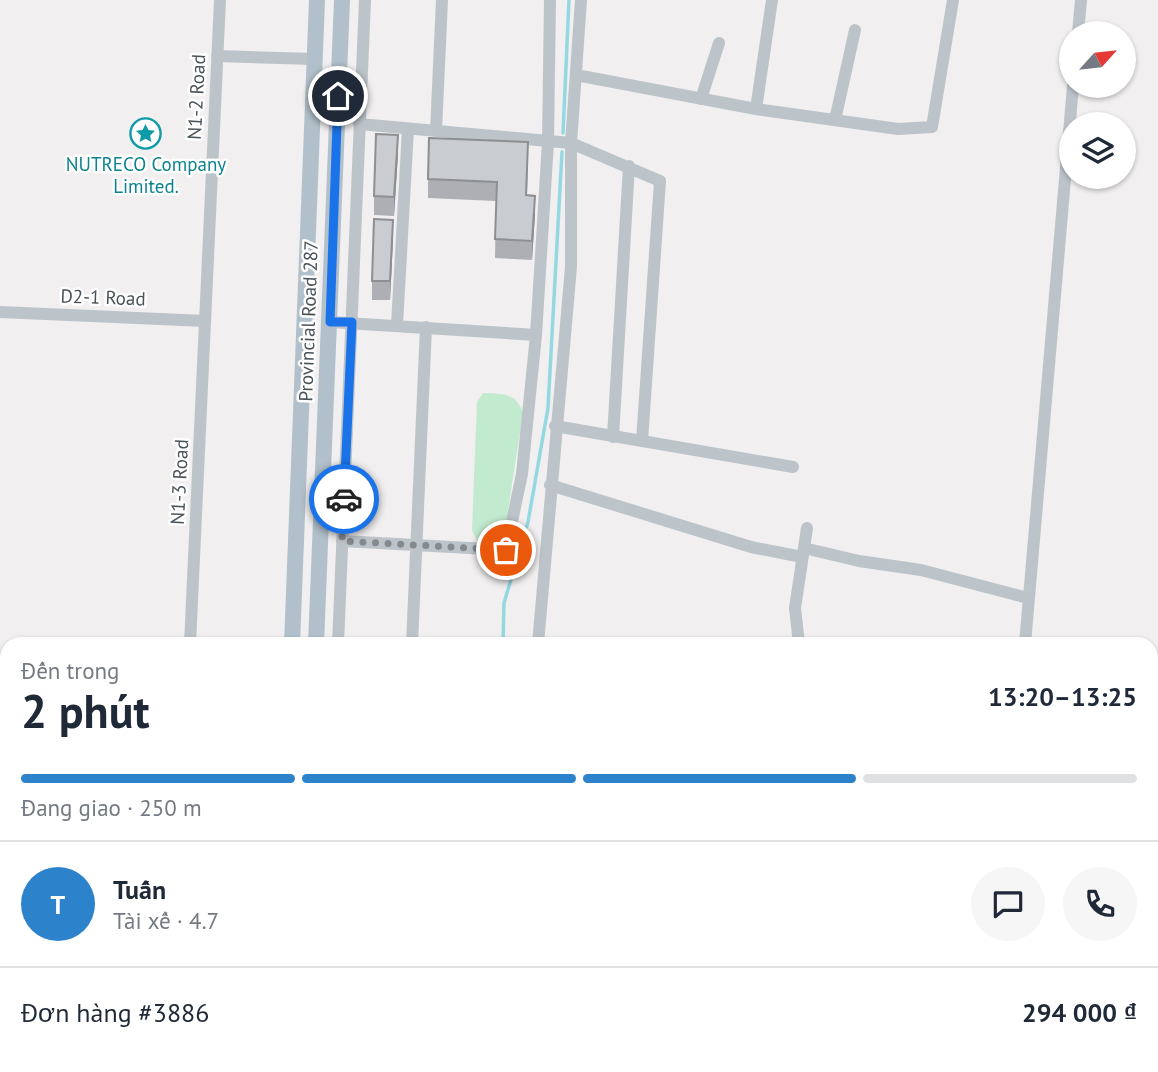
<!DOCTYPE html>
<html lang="vi">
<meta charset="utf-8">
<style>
body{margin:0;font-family:"PT Sans",sans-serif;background:#f6f6f7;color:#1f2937;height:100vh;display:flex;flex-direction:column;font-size:26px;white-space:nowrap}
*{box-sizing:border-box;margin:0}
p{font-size:23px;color:#747a83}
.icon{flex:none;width:38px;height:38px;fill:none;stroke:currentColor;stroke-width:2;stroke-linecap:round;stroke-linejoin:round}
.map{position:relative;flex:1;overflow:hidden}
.side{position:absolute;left:0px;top:637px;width:1158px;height:436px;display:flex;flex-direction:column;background:#fff;border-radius:21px 21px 0 0;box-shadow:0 2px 5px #0004}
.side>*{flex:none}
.needle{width:46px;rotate:63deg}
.buttons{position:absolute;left:1059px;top:21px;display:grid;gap:14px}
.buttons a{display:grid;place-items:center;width:77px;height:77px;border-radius:50%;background:#fff;box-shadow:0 2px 5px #0004;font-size:35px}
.pin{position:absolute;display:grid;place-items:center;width:60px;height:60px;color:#fff;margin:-30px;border:4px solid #fff;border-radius:50%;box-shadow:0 2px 7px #0007}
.courier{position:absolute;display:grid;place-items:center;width:70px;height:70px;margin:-35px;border:5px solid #1a73e8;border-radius:50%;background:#fff;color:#222;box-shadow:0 2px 9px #0007}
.headline em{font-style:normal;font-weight:700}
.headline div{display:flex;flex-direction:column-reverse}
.headline{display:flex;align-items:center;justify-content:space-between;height:119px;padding:0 21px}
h1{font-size:46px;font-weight:700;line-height:52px}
.bar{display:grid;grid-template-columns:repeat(4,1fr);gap:10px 7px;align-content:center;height:84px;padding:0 21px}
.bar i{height:9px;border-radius:5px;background:#e0e1e3}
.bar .current{background:#2d82cc}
.bar p{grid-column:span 4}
.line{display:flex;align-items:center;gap:18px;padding:0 21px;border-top:2px solid #e0e1e3}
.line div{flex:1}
.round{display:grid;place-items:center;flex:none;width:74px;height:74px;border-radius:37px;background:#f6f6f7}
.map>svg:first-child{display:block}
.green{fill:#c2eace}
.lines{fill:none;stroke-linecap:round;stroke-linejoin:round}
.stream{stroke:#94d9e2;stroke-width:3.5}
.minor{stroke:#bcc4ca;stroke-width:12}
.major{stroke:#b1c0ca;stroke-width:16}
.wall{fill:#adafb4}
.shaded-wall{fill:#8d8f92}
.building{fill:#c9ccd1;stroke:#8d8f92;stroke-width:2}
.done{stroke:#848a8e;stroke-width:7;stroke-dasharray:0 12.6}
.route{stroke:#1a73e8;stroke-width:9}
.labels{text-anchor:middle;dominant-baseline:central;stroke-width:5;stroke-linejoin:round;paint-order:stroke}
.street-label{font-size:19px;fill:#49535a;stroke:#fff}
.culture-label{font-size:19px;fill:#0d838f;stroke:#fff}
</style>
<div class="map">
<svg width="1158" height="1072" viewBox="0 0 1158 1072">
<rect width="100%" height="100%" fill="#f1efef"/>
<path class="green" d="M483,393C501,394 517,392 523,413L503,542L479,543L472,531L477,402Z"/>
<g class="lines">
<path class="stream" d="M563,133L569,0
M503,644L504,603L528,522L548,408L562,152
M485,1066V1072"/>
<path class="minor" d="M1078,33L1081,0
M217,56L314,59
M576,75L756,109L898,129L932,127L953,0
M701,99L719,43
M756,109L772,0
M835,120L855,30
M359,124L571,143L660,181L642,441
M436,131L442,0
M0,312L205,321
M330,322L536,335L548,142L550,0
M397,325L408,129
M555,426L793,467
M613,437L629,166
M550,485L751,547L802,557
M342,541L506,550L522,474L536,335
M804,548L859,561L921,570L1028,598
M190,644L220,0
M338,644L365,0
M412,644L426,327
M538,644L571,267V143L581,0
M799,644L795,608L807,528
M1025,644L1073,86
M1152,805H1158
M517,1066V1072
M651,1066V1072
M173,1072V1066
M320,1072V1066
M392,1072V1066
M460,1072V1066
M782,1072L783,1066
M872,1072V1066
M990,1072V1066"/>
<path class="major" d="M292,644L317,0
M316,644L342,0
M275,1072L276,1066
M296,1072L297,1066"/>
</g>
<path class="wall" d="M398,154L394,216L374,215V196Z
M528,161L527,195L535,214L532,260L495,258L496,201L428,198V179Z
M393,238L390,300H372V281Z"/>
<path class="shaded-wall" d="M398,135V154L394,216V197Z
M535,196V214L532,260V241Z
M393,220V238L390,300V281Z"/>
<path class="building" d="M376,134L398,135L394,197L374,196Z
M429,138L528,142L526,195L535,196L532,241L495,239L497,182L428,179Z
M374,219L393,220L390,281H372Z"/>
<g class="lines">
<path class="done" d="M344,499L342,541L506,550"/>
<path class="route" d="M338,96L330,322H352L344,499"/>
</g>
<defs>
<symbol id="sight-ring" viewBox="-11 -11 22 22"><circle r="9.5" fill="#fff" stroke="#0f9aa8" stroke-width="1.5"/><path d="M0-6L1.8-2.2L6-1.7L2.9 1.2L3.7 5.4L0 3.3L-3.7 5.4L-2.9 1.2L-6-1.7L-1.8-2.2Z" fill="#0f9aa8"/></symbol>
</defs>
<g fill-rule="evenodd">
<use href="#sight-ring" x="128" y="116" width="35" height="35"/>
</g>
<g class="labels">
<g class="street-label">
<text transform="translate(196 97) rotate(-87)">N1-2 Road</text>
<text transform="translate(103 297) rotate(2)">D2-1 Road</text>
<text transform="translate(308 321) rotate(-88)">Provincial Road 287</text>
<text transform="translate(179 482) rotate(-87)">N1-3 Road</text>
</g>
<g class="culture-label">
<text x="146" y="164">NUTRECO Company<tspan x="146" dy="22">Limited.</tspan></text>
</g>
</g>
</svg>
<div class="buttons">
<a><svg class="needle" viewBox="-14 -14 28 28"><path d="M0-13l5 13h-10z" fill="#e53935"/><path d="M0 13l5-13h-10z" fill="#747a83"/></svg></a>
<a><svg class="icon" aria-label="layers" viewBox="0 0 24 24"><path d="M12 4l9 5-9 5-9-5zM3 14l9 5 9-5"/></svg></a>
</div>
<div class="pin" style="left:506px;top:550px;background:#ea580c"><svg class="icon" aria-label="bag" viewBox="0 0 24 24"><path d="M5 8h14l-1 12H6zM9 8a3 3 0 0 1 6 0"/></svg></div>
<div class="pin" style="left:338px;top:96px;background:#1f2937"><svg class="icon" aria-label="home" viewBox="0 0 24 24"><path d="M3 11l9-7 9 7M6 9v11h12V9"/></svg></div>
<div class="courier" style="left:344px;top:499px"><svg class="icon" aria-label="car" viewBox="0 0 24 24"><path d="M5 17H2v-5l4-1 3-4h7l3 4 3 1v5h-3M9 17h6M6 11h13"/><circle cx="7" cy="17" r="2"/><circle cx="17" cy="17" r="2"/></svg></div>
<section class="side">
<div class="headline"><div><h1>2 phút</h1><p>Đến trong</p></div><em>13:20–13:25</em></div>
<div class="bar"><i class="current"></i><i class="current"></i><i class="current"></i><i></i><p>Đang giao · 250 m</p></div>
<div class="line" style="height:126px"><b class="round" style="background:#2d82cc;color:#fff">T</b><div><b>Tuấn</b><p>Tài xế · 4.7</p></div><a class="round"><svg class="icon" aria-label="chat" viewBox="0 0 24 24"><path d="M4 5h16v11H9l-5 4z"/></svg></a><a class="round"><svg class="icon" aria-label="phone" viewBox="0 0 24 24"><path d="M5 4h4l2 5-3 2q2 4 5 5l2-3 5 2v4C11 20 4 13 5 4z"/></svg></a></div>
<div class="line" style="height:91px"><div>Đơn hàng #3886</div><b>294 000 ₫</b></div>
</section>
</div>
